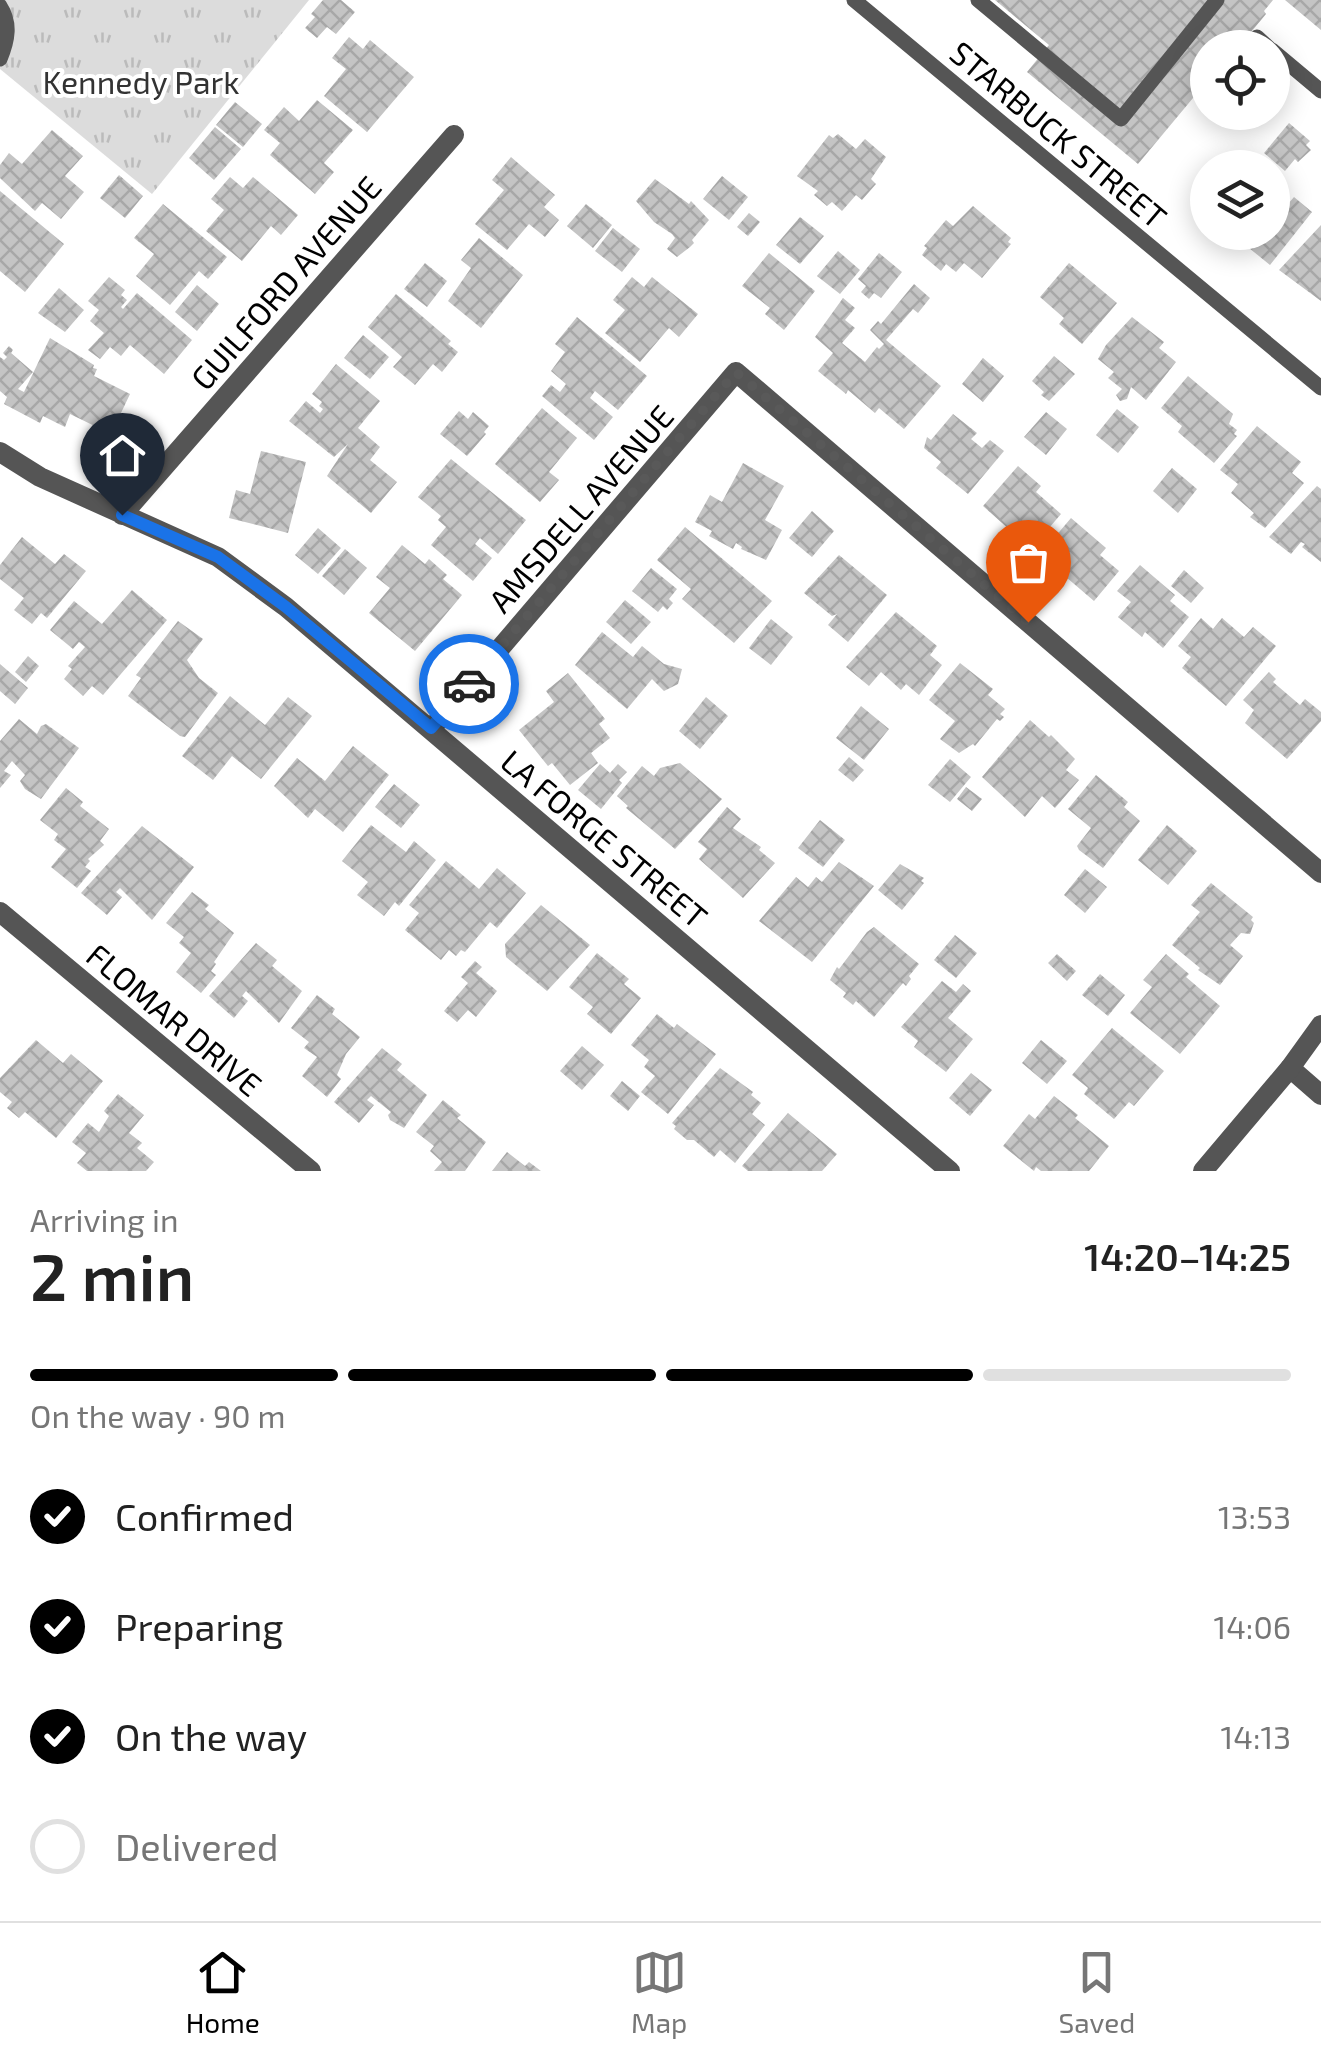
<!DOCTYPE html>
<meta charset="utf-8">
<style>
body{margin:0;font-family:"Exo 2",sans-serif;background:#f2f2f2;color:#222;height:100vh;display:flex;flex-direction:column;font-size:38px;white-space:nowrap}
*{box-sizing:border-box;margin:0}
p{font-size:32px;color:#767676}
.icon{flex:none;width:55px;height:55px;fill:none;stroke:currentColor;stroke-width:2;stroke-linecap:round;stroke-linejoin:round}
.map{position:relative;height:1171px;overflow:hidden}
.details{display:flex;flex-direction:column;background:#fff;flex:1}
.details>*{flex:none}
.buttons{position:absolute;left:1190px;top:30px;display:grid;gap:20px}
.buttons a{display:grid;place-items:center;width:100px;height:100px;border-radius:50%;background:#fff;box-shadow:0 5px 25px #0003;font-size:50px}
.pin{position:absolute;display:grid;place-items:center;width:85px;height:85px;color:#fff;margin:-102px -42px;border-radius:50% 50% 50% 0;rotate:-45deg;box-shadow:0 0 10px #0007}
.pin .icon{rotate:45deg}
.courier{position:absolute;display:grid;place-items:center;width:100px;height:100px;margin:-50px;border:8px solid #1a73e8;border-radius:50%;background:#fff;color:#222;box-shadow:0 2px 12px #0007}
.head em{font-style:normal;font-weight:600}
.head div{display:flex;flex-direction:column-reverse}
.head{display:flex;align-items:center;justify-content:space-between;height:170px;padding:0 30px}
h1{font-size:65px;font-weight:600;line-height:75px}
.bar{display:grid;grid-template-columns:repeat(4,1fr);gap:15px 10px;align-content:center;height:120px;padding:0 30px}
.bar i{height:12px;border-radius:8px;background:#e0e0e0}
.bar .current{background:#000}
.bar p{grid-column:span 4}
ol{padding:0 30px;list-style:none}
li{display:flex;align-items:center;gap:30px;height:110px}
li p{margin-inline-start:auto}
li .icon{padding:10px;border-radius:50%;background:#000;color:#fff;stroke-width:4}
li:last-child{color:#767676}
li i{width:55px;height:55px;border:5px solid #e0e0e0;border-radius:50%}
.menu{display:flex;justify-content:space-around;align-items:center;height:140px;border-top:2px solid #e0e0e0;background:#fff;font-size:28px;color:#767676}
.menu a{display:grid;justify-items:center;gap:5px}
.menu .current{color:#000}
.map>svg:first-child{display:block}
.park{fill:url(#park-tufts)}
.building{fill:url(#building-cross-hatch)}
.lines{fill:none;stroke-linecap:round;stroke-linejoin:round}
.service{stroke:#555;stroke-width:15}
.minor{stroke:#555;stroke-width:20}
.tertiary{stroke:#555;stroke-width:20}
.done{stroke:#595959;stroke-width:10;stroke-dasharray:0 18}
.route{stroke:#1a73e8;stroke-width:12}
.labels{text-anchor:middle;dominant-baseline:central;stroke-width:8;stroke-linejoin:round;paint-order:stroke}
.park-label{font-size:32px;fill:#333;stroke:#fff}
.street-label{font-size:32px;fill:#000;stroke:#fff}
</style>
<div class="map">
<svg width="1321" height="1171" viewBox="0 0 1321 1171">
<defs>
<pattern id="park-tufts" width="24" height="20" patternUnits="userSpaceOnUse" patternTransform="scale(2.5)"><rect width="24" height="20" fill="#dcdcdc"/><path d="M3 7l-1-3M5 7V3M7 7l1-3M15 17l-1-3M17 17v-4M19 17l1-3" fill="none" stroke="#bbb"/></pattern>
<pattern id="building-cross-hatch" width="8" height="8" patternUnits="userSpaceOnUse" patternTransform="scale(2.5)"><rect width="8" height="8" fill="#c4c4c4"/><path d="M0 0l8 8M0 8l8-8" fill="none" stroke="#a7a7a7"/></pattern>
</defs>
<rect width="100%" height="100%" fill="#fff"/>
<path class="park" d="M0,0H309L152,194L0,69Z"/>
<path class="building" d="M323,0H341L355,12L336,34L327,27L317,38L305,28L315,17L311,14Z
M995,0H1273L1264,11L1266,14L1242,43L1239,41L1234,48H1208V80L1138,164L1027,72L1049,45Z
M1285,0H1321V30Z
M349,37L363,49L370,40L414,77L367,132L324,96L346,69L332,58Z
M317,100L353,130L324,163L334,172L315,194L270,155L280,143L264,130L284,107L299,121Z
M235,102L262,124L243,147L216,125Z
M1289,123L1310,141L1306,145L1311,150L1298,162L1295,159L1285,171L1264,153Z
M215,127L241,149L214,180L189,158Z
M52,130L83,156L65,176L84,192L61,219L42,203L35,211L0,178V165L9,153L22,164Z
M838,134L856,149L865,139L886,157L871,179L876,184L862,200L856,195L842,211L832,202L827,206L814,195L818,191L797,176L829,135L833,138Z
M511,157L555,195L544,207L559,220L545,237L529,224L507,250L475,224L504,190L492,180Z
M119,175L143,196L125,218L100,198Z
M722,176L748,197L729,220L703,199Z
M230,177L243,188L253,177L298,215L281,235L271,226L242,261L206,231L224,210L211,199Z
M655,179L689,204L691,201L709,220L692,240L694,243L690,247L677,257L667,249L675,238L672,234L654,222L636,201Z
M0,191L64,244L25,292L0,271Z
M1272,196L1280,202L1275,207L1281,212L1294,197L1312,212L1270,265L1238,239L1244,232H1272Z
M163,204L227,257L208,279L199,271L170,305L136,276L154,254L134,238Z
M586,204L612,225L593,248L567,226Z
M973,206L1011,238L1008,242L1011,244L982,278L964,263L956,272L946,264L941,271L922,255L927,248L924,246L946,220L953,226Z
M749,213L760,222L748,236L737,227Z
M800,217L824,236L800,264L776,245Z
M1321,225V301L1279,270Z
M613,228L640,249L622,272L595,251Z
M479,238L523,275L481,328L448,301L471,268L461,260Z
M838,251L860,270L840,294L817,276Z
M769,253L815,291L784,330L765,314L770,308L742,286Z
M879,253L902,272L881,298L874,293L869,299L861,292L866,286L858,279Z
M425,263L447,281L427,307L404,289Z
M1069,263L1117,303L1082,344L1059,324L1064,318L1040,297Z
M109,277L125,290L121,295L127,300L121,307L123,309L137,293L192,340L164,374L130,345L121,356L110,347L100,359L88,350L104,333L90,321L99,310L88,301Z
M632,277L644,287L652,277L698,314L679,337L669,328L640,362L605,333L625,310L613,300Z
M914,284L930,298L918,313L913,309L886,340L941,386L904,429L879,408L875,413L848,390L846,394L818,371L833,353L815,337L843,298L855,308L845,320L855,328L842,343L865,362L877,347L879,349L884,344L870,330L878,321L881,324Z
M197,285L219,304L197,331L175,312Z
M59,288L84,310L65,332L38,313Z
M396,294L451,341L448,344L458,352L442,372L433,364L415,385L393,367L402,357L368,327Z
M577,317L647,376L618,410L595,391L590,398L613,417L594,440L542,396L551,385L560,392L566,384L551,371L565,352L555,344Z
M1132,317L1164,342L1159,348L1176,362L1146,400L1131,387L1127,399L1120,401L1116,395L1122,389L1108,378L1114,372L1098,359L1106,345Z
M363,335L389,357L370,379L344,358Z
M50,338L94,365L93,368L97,369L94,376L130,394L111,434L70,414L65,427L43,416L40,423L4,404L7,397L0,391V357L4,360L7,357L3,353L9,346L13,350L11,353L33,372L18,389L24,392Z
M1054,356L1075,374L1049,401L1041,395L1044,392L1032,381Z
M983,358L1004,376L983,402L962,384Z
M336,364L380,401L358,428L380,447L370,460L397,482L371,513L327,476L348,444L334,457L289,421L306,401L320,413L323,409L319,406L322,402L312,394Z
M1188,376L1233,414L1229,424L1237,430L1234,434L1237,436L1214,463L1178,432L1182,426L1161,408Z
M542,408L577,438L549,472L559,480L540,502L495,464Z
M1117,409L1139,427L1118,453L1096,435Z
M459,411L468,419L473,412L489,426L484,432L486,434L467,456L440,434Z
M1046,412L1067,429L1046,455L1024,437Z
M953,414L977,433L971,439L982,448L990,440L1004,451L968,494L936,468L941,462L924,448L927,437L931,440Z
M1257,426L1301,462L1292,473L1304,483L1265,528L1250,517L1254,513L1231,493L1238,484L1220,470Z
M261,451L306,462L288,533L229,518L236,490L250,494Z
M451,459L526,520L498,554L480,538L475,544L492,558L473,581L431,545L446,527L438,520L441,516L418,497Z
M743,463L784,486L765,520L782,530L766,560L741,549L742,547L736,543L733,549L709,536L712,531L695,522L710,495L722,502Z
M1018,466L1041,486L1036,492L1061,514L1031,549L983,506Z
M1172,468L1197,489L1178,513L1153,491Z
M1317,486L1321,489V562L1302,547L1305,544L1301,542L1291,554L1269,537Z
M812,511L834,531L812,557L789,538Z
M1071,518L1106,548L1100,555L1119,571L1094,601L1052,565L1062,555L1049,544Z
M685,527L772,601L734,643L682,599L691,589L657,560Z
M318,528L341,548L318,574L295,555Z
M22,537L55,564L64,554L86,571L47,618L41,613L32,624L14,610L24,598L0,579V565Z
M402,545L425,564L429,559L447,575L443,579L462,595L415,651L369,613L390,588L376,577Z
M345,549L367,568L344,595L322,576Z
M839,555L887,595L848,642L828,625L837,614L832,616L804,593Z
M1140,565L1175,595L1170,601L1189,617L1163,648L1145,632L1142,637L1118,617L1131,602L1117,591Z
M651,568L677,589L669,599L673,603L667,610L663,606L658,612L632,591Z
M1184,570L1204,588L1191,603L1171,586Z
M132,590L167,620L103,695L92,686L83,696L64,679L72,669L68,666L85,647L79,642L73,649L50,630L74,601L102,624Z
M625,600L651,622L631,644L606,622Z
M896,612L937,646L930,655L942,665L919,695L906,684L901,690L881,672L869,686L846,667Z
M1201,618L1213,629L1222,618L1244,637L1253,627L1276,646L1226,706L1182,668L1191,657L1178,646Z
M771,619L793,637L771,665L749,648Z
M178,621L203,639L187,660L199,678L218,693L185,737L180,736L128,696L141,678L136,675Z
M602,632L633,657L642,646L664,664L682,669L678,684L664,691L652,679L627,709L575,665Z
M28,656L39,666L26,682L15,672Z
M960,663L993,689L988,695L1005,709L1000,714L1004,717L1000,721L997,719L975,746L973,744L959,753L940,739L955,721L929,700Z
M0,664L28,688L15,704L0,691Z
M1269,672L1276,679L1273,682L1300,705L1305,699L1321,712V721L1287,759L1245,723L1254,710L1243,700Z
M568,673L605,719L599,724L610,738L591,753L598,763L570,785L552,763L548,766L519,730L554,702L546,691Z
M230,696L265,725L288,697L312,716L261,779L232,756L213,780L182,756Z
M706,697L728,716L700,749L679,731Z
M861,706L889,729L864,760L836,738Z
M19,719L37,734L41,726L46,724L79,748L41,799L25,789L20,781L25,775L12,761L4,771L11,775L0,788V741Z
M1030,720L1049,737L1051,735L1075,759L1066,770L1079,780L1055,808L1042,796L1025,817L982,777Z
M353,746L389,775L343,832L315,809L308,818L274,786L297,758L325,781Z
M849,757L864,770L853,782L838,770Z
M950,759L971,777L950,802L928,785Z
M680,763L722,799L675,849L626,808L628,806L617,796L642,766L654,776L660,768Z
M600,764L610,773L618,764L627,772L619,780L622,783L601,809L578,790Z
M1096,775L1128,802L1124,807L1140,821L1103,868L1079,850L1077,846L1091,828L1068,809Z
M394,784L420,805L401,828L375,807Z
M966,787L982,799L972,811L957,799Z
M66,788L83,802L80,806L109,829L100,841L104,845L88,859L90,861L85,867L91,871L77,888L51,867L66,849L54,840L58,834L40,820Z
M727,807L741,819L733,828L761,847L759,850L775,863L743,898L699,859L707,849L698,842Z
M820,820L845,840L823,867L798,848Z
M371,825L406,852L414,841L436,860L399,906L395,902L384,916L357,895L368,882L342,861Z
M1167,825L1197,851L1168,885L1138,860Z
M142,826L194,867L152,920L120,888L116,892L122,897L107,915L81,893Z
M446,861L479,889L497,868L526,893L497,928L490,922L465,952L461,950L456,956L449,950L441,960L405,930L419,913L409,905Z
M839,862L874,886L812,962L759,921L796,877L808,887L816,877L822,882Z
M900,864L924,878L921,881L924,883L902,910L878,890Z
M1085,869L1107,887L1085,913L1064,895Z
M1211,883L1253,917L1251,920L1254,923L1250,934L1241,933L1230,945L1243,956L1220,985L1198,970L1200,968L1172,945L1200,912L1191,905Z
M192,892L209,905L205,909L234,933L214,962L216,964L211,971L216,975L201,993L176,972L191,953L179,943L184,937L166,923Z
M541,905L590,945L547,991L506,957L505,944Z
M874,927L919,964L909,976L911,979L906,986L903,983L874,1017L856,1001L853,1005L843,997L846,993L830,980L837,967L839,969L867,932Z
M955,935L977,953L956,978L934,960Z
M256,943L277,960L272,966L302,991L279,1023L246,991L242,996L248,1001L234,1018L209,996Z
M597,953L629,979L624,984L641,998L611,1034L587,1014L593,1007L569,987Z
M1057,954L1076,971L1067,981L1048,963Z
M1166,954L1189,974L1186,977L1220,1006L1180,1054L1130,1013L1152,987L1143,980Z
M475,961L482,967L476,973L497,991L476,1017L468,1010L457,1022L444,1011L468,983L461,977Z
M1100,974L1125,995L1108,1016L1082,995Z
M942,981L956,992L963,984L971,991L948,1018L973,1039L946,1072L914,1047L918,1041L901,1027Z
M317,995L335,1009L332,1014L360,1037L346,1054L337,1075L341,1079L327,1097L302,1076L317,1057L304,1048L309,1042L291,1028Z
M657,1014L674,1028L677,1024L716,1054L668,1114L641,1092L655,1076L644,1067L649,1060L631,1045Z
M1112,1028L1164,1071L1134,1106L1129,1102L1114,1119L1084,1094L1088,1088L1072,1075Z
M36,1040L63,1063L71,1054L103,1081L56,1138L25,1112L19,1118L7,1108L12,1102L0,1092V1078Z
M1041,1040L1067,1061L1047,1084L1022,1063Z
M582,1046L604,1065L582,1090L560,1071Z
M382,1048L402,1064L397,1070L427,1095L404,1128L390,1120L388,1115L391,1112L371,1096L367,1100L374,1105L359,1123L334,1102Z
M720,1068L753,1092L751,1095L761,1103L752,1114L765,1125L735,1163L720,1150L714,1157L694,1140H687L674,1129L676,1126L672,1123Z
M971,1073L992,1090L970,1116L949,1098Z
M622,1081L640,1096L628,1111L610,1096Z
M118,1094L144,1115L129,1133L142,1143L137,1148L154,1162L146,1171H87L77,1163L86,1153L72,1142L88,1123L99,1132L109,1116L104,1111Z
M1054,1096L1078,1115L1075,1118L1109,1146L1089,1171H1041L1036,1167L1034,1171L1003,1146L1029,1114L1035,1119Z
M443,1100L461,1115L457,1118L486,1142L465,1171H434L442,1162L430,1151L434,1146L416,1132Z
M788,1113L837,1154L822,1171H748L742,1166Z
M507,1152L525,1166L529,1162L541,1171H492Z"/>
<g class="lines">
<path class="service" d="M854,0L1321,388
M978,0L1121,119L1217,0
M0,6C11,23 8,40 0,59
M1257,37L1269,48
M1272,50L1321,91"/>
<path class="minor" d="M0,452L40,477L218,557L286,607L950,1171
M122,515L454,135
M431,729L736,372L1321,873
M0,912L311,1171
M1290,1068L1321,1095"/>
<path class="tertiary" d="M1203,1171L1290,1068L1321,1025"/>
</g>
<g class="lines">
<path class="done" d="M469,684L736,372L1028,622"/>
<path class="route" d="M122,515L218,557L286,607L431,728L469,684"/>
</g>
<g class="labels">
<g class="park-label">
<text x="141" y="81">Kennedy Park</text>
</g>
<g class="street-label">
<text transform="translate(1059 134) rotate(40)">STARBUCK STREET</text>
<text transform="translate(285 282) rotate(-49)">GUILFORD AVENUE</text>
<text transform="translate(580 508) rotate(-49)">AMSDELL AVENUE</text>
<text transform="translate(605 838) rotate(40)">LA FORGE STREET</text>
<text transform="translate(175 1019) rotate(40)">FLOMAR DRIVE</text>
</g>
</g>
</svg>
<div class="buttons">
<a><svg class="icon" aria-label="locate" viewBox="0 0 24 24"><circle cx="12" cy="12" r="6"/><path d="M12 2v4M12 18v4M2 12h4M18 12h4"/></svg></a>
<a><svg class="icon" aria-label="layers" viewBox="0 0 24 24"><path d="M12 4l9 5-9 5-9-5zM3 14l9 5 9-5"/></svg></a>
</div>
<div class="pin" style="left:1028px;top:622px;background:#ea580c"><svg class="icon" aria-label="bag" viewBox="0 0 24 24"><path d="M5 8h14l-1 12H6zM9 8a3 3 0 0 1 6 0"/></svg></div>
<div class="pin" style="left:122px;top:515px;background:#1f2937"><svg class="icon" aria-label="home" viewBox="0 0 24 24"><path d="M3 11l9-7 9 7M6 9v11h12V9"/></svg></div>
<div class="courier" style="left:469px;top:684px"><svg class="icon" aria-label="car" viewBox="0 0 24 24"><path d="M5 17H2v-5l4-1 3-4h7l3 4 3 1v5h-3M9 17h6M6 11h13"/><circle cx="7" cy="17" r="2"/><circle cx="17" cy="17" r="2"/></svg></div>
</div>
<section class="details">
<div class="head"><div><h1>2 min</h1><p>Arriving in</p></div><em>14:20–14:25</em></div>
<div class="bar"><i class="current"></i><i class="current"></i><i class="current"></i><i></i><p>On the way · 90 m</p></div>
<ol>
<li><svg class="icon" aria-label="check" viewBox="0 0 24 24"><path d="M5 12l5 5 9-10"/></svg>Confirmed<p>13:53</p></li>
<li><svg class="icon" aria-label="check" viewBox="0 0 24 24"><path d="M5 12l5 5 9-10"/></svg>Preparing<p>14:06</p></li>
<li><svg class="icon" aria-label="check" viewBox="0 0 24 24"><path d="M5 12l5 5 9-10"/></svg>On the way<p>14:13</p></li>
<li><i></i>Delivered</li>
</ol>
</section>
<nav class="menu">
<a class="current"><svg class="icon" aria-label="home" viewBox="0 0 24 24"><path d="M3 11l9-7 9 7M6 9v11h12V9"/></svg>Home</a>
<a><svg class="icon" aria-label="map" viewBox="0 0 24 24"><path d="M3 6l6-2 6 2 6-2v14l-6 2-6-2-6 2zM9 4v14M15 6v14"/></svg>Map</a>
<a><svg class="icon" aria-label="saved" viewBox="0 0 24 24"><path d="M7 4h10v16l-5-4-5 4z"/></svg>Saved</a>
</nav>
